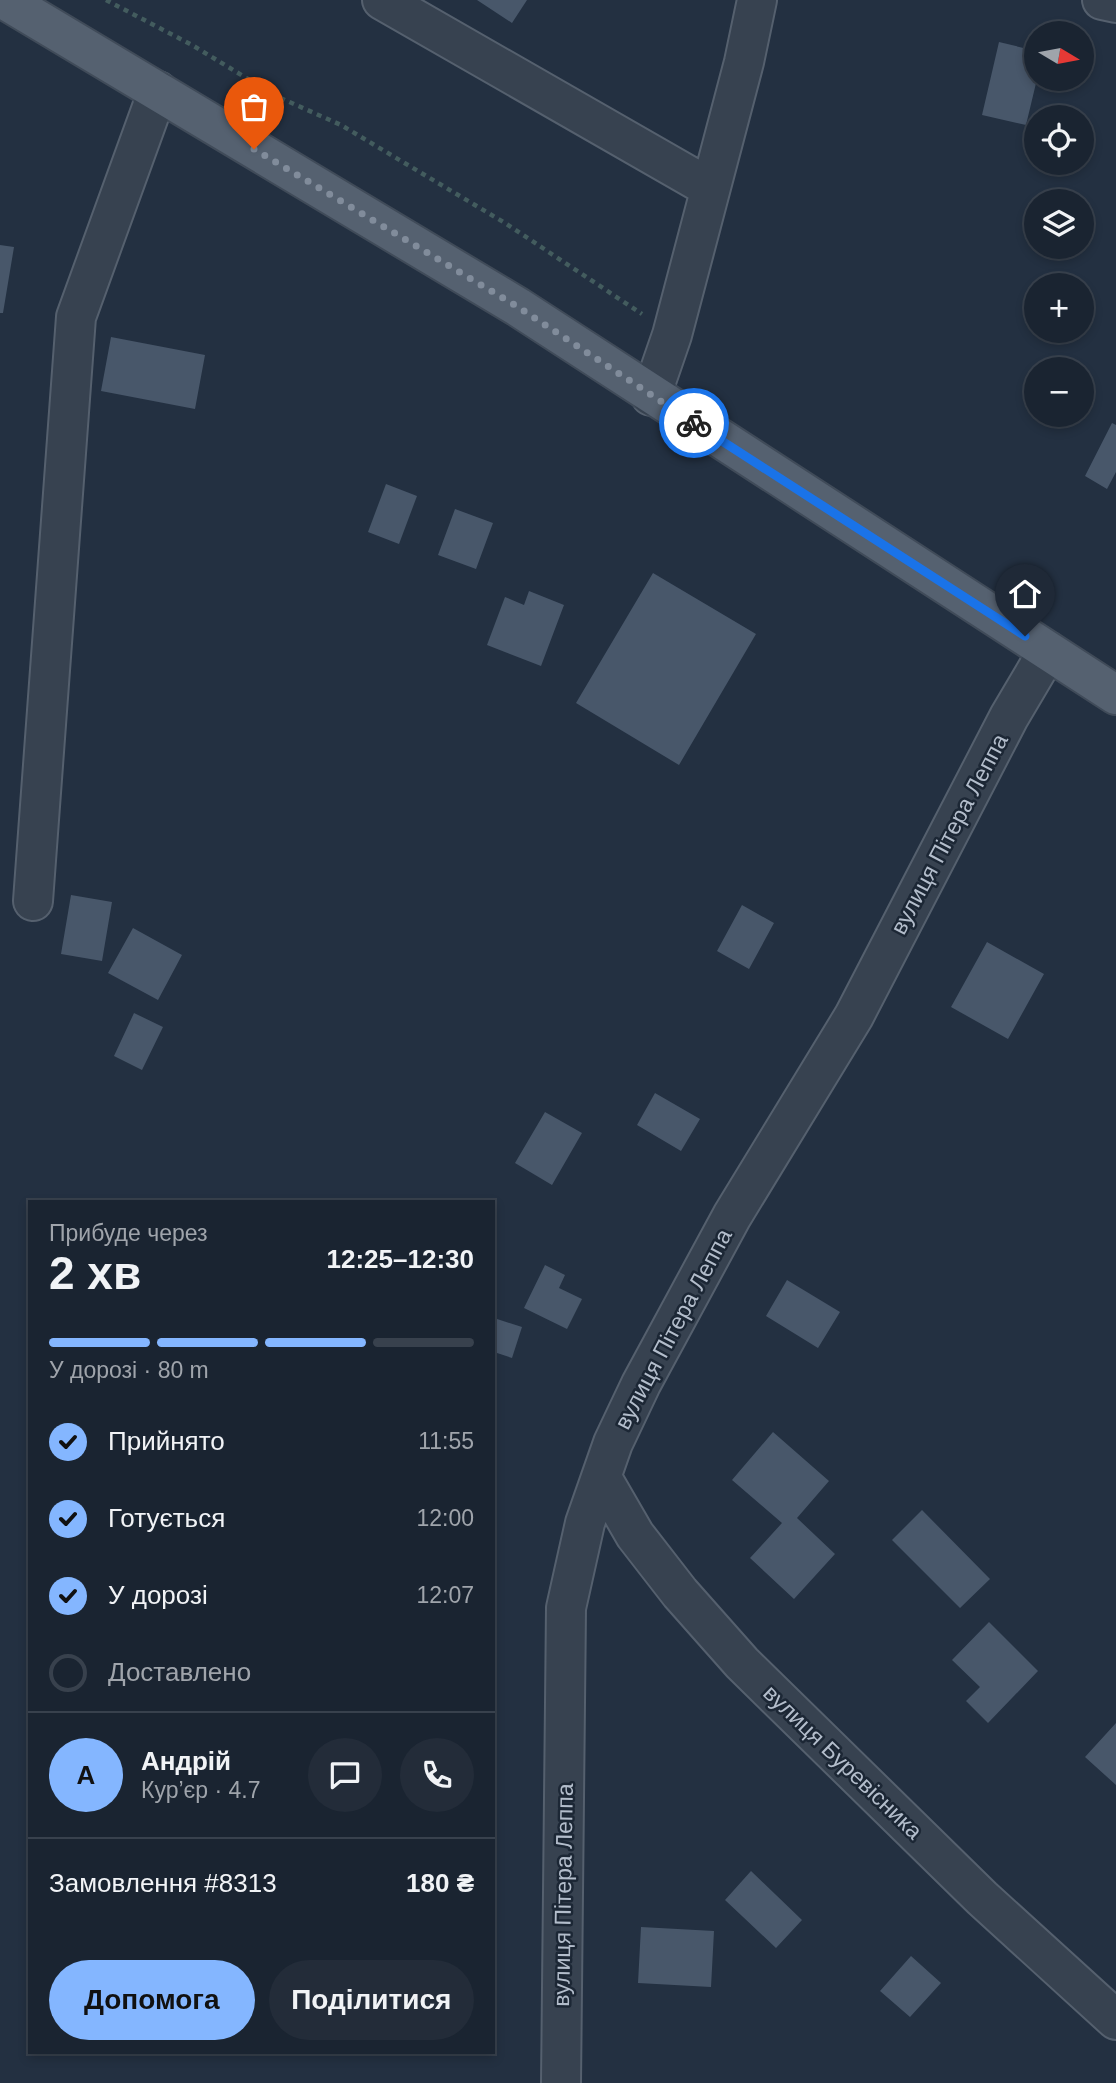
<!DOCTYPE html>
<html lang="uk">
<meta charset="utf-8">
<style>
body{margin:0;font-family:Arial,sans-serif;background:#232c39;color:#f1f3f6;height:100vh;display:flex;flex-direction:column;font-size:26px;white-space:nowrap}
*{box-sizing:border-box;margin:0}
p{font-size:23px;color:#9fa4ab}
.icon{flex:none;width:38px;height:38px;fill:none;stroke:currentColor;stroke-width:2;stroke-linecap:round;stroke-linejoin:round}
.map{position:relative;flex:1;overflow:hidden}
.details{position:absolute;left:28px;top:1200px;width:467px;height:854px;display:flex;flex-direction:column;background:#1a2431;border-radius:0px;box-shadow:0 4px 10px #0003,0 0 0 2px #38414d}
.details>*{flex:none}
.needle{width:46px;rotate:100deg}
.buttons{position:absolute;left:1024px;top:21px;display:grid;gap:14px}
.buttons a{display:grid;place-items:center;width:70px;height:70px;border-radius:50%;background:#1a2431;box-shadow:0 4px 10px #0003,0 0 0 2px #38414d;font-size:35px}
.pin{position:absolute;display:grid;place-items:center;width:60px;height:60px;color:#fff;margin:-72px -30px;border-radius:50% 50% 50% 0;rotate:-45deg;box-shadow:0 0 7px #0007}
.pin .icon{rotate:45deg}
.courier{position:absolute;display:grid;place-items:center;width:70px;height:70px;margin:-35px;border:5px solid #1a73e8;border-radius:50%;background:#fff;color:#222;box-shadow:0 2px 9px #0007}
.head em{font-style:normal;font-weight:800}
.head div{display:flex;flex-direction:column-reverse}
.head{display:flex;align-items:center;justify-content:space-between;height:119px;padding:0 21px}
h1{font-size:46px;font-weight:800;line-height:52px}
.bar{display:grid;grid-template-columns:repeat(4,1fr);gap:10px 7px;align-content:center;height:84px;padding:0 21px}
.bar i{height:9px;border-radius:5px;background:#38414d}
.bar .active{background:#84b6ff}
.bar p{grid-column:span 4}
.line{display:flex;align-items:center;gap:18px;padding:0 21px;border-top:2px solid #38414d}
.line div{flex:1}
.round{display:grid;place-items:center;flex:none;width:74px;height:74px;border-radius:37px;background:#232c39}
ol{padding:0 21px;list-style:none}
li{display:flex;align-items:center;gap:21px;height:77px}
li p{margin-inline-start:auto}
li .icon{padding:7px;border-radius:50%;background:#84b6ff;color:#111;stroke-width:4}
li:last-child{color:#9fa4ab}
li i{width:38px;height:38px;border:4px solid #38414d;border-radius:50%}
.action{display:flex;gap:14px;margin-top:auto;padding:14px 21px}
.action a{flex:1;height:80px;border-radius:42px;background:#84b6ff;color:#111;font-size:28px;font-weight:800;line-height:80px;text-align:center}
.action a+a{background:#232c39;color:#f1f3f6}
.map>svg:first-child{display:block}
.building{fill:#48576a}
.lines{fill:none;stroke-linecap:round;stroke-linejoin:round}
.minor-casing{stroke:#55606e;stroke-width:42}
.major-casing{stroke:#404b59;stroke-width:42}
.path{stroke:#435c5e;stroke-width:4.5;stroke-dasharray:5 5;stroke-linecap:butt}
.minor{stroke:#374250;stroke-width:38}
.major{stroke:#556170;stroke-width:38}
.done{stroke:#818c9b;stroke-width:7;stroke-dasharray:0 12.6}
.route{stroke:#1a73e8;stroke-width:9}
.labels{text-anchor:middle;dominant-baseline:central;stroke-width:5;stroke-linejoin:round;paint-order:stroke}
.street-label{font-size:23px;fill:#b3bdcb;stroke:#1c2735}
</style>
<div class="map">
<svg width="1116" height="2083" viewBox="0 0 1116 2083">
<rect width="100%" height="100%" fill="#233041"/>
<path class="building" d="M477,0H527L512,23Z
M999,42L1036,51L1037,79L1026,125L982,115Z
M0,245L14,247L3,313H0Z
M111,337L205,355L195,409L101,391Z
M1112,423L1116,425V472L1107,489L1085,476Z
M386,484L417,496L399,544L368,532Z
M455,509L493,523L476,569L438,555Z
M653,573L756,634L679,765L576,703Z
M529,591L564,605L541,666L487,645L505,597L524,605Z
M71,895L112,902L102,961L61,954Z
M742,905L774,923L749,969L717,951Z
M133,928L182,955L158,1000L108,973Z
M987,942L1044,974L1008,1039L951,1007Z
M134,1013L163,1027L142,1070L114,1056Z
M655,1093L700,1119L681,1151L637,1125Z
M545,1112L582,1133L552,1185L515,1163Z
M545,1265L565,1275L559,1288L582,1299L567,1329L524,1308Z
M787,1280L840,1312L818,1348L766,1316Z
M494,1318L522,1327L512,1358L494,1352Z
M773,1432L829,1481L797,1518L835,1554L794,1599L750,1558L782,1523L732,1480Z
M922,1510L990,1579L960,1608L892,1540Z
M989,1622L1038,1671L988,1723L966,1701L980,1687L952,1660Z
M1116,1723V1785L1085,1757Z
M751,1871L802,1920L776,1948L725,1900Z
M641,1927L714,1931L711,1987L638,1983Z
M911,1956L941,1983L910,2017L880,1991Z"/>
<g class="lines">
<defs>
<path id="minor" d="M382,0L710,188
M1102,0L1116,3
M651,396L672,335L744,62L757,0
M33,901L76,317L158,91
M602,1478L635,1535L680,1593L742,1663L982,1898L1116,2020
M561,2083L566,1608L585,1523L613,1443L641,1384L732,1216L854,1016L1009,717L1048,651"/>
<path id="major" d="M5,0L518,307L1116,695"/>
</defs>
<use href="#minor" class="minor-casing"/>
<use href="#major" class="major-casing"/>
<path class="path" d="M106,0L192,45L276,96L341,125L505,223L642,314"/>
<use href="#minor" class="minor"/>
<use href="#major" class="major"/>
</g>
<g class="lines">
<path class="done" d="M254,149L518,307L694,423"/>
<path class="route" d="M694,423L1025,636"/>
</g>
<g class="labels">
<g class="street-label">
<text transform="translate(949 834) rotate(-62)">вулиця Пітера Леппа</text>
<text transform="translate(673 1329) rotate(-62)">вулиця Пітера Леппа</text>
<text transform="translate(843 1762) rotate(44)">вулиця Буревісника</text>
<text transform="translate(563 1895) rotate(-89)">вулиця Пітера Леппа</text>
</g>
</g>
</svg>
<div class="buttons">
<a><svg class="needle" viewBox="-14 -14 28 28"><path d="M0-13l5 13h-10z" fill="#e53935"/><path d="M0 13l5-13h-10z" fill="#9fa4ab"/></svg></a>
<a><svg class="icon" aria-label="locate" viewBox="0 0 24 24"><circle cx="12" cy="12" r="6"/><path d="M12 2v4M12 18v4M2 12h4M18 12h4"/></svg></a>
<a><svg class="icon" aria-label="layers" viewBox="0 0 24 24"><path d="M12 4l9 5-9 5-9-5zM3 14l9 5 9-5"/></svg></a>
<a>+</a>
<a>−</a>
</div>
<div class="pin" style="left:254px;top:149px;background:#ea580c"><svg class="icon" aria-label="bag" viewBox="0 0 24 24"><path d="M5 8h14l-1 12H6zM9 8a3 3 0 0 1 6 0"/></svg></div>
<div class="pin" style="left:1025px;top:636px;background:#1f2937"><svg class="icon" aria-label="home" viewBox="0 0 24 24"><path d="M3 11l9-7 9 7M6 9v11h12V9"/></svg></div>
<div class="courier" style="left:694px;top:423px"><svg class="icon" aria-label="bike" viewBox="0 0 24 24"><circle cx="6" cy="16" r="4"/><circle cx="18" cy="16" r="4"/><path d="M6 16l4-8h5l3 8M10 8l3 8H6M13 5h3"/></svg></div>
<section class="details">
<div class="head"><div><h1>2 хв</h1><p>Прибуде через</p></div><em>12:25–12:30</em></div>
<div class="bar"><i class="active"></i><i class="active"></i><i class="active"></i><i></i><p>У дорозі · 80 m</p></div>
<ol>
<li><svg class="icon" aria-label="check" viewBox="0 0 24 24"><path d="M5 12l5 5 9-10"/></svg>Прийнято<p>11:55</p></li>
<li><svg class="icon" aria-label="check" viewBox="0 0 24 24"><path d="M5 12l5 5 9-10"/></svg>Готується<p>12:00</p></li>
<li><svg class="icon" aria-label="check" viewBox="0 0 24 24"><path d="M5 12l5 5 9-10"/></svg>У дорозі<p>12:07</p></li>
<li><i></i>Доставлено</li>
</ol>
<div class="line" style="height:126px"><b class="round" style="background:#84b6ff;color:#111">А</b><div><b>Андрій</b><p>Кур’єр · 4.7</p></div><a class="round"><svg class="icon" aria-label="chat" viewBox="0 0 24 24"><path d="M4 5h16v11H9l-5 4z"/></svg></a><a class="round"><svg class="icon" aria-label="phone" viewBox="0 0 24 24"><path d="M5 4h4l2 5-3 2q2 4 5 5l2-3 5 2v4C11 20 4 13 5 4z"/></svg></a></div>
<div class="line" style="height:91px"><div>Замовлення #8313</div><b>180 ₴</b></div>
<div class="action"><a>Допомога</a><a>Поділитися</a></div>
</section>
</div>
